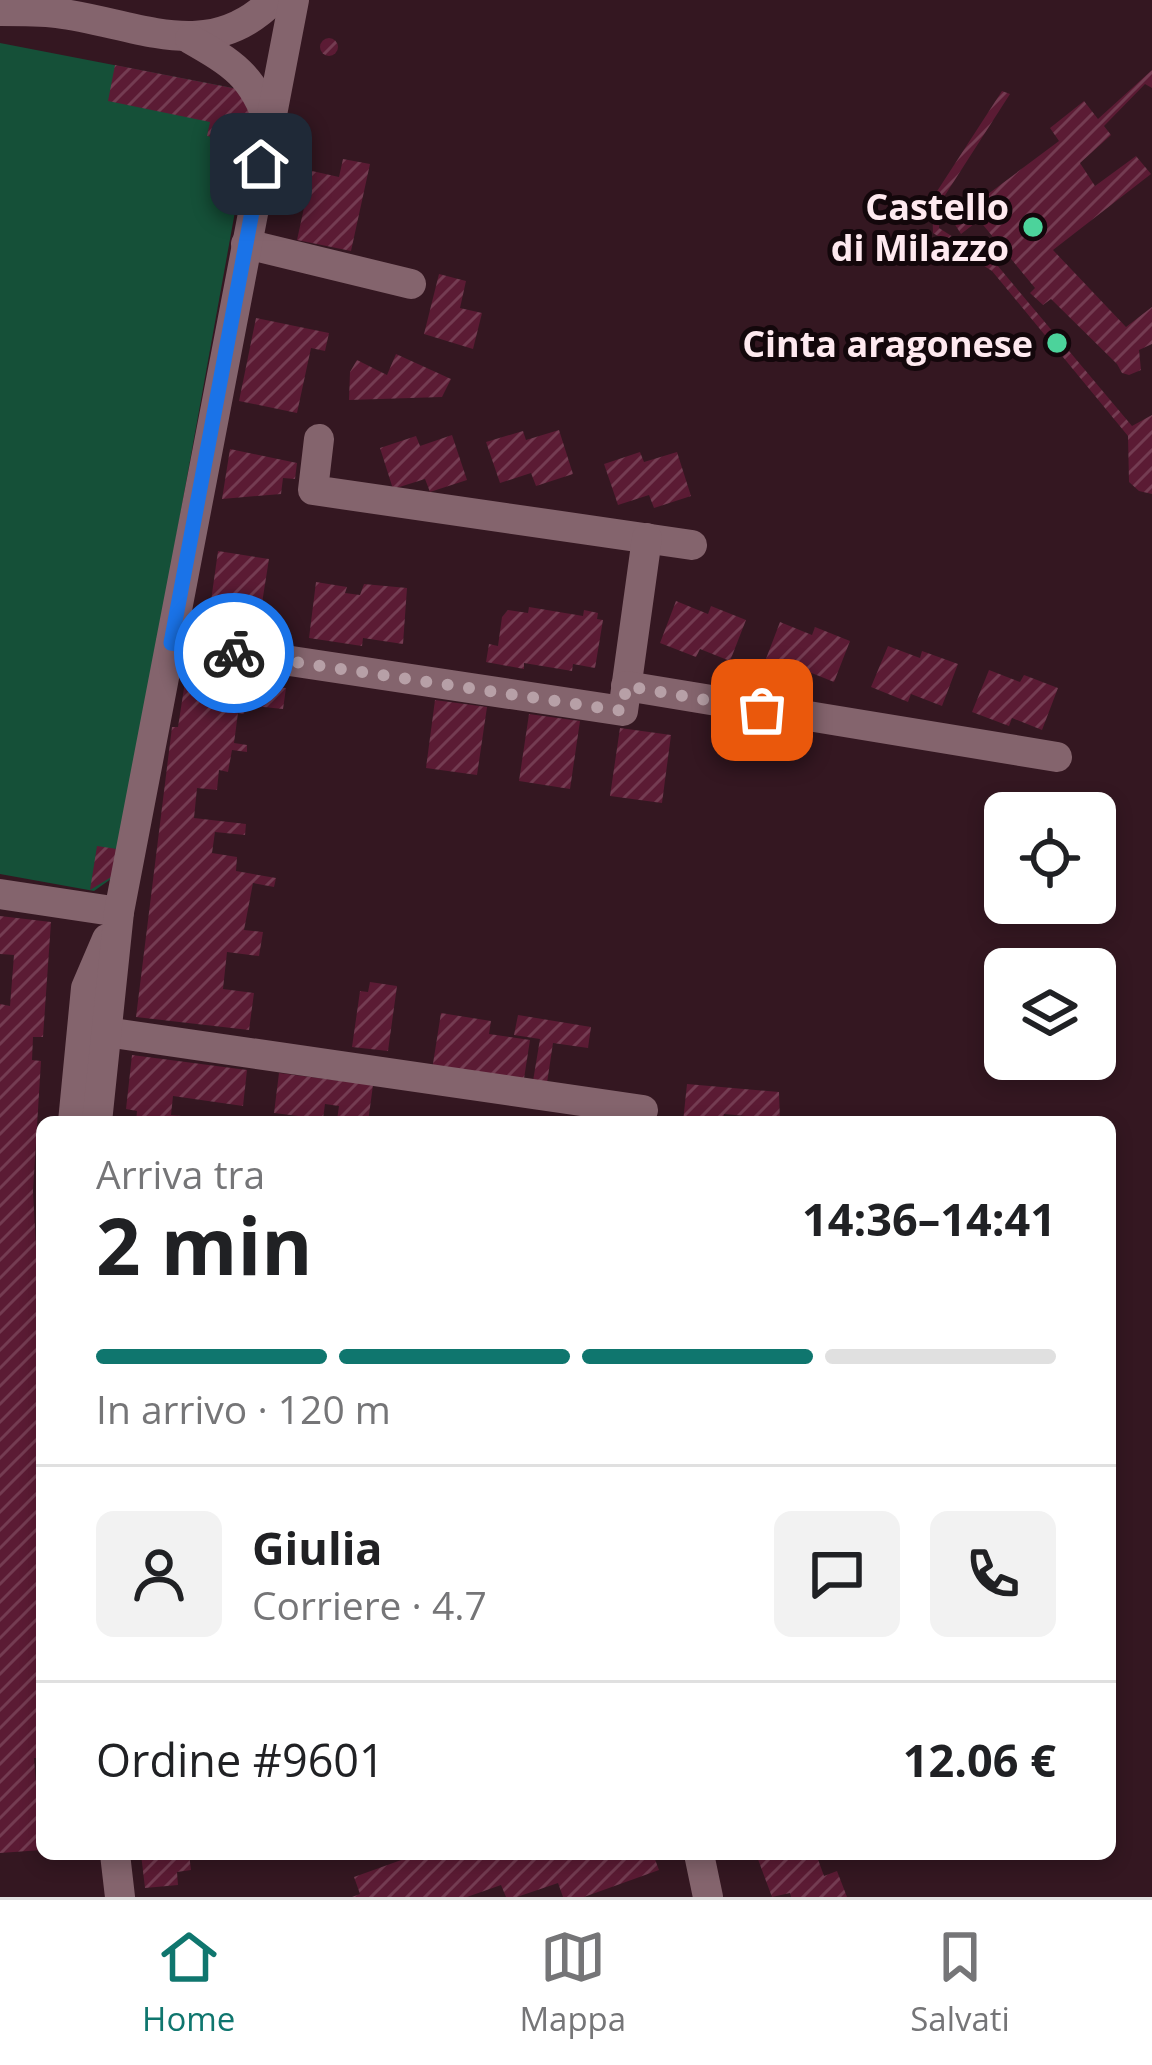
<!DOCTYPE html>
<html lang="it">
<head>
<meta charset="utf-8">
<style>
  :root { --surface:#fff; --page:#f2f2f2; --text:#202124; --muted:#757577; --line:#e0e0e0; --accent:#0f766e }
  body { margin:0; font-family:"Open Sans",sans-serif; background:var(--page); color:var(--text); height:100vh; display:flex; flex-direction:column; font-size:45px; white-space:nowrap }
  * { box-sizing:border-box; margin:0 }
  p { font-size:39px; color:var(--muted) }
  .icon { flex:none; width:66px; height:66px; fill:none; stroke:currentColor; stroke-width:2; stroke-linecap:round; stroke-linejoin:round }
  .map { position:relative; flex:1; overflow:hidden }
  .details { position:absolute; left:36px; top:1116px; width:1080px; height:744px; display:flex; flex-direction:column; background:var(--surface); border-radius:18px; box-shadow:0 6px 18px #0003 }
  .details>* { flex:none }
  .fabs { position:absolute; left:984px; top:792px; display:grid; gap:24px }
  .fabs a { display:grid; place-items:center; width:132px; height:132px; border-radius:18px; background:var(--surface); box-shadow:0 6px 18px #0003; font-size:60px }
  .pin { position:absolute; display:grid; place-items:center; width:102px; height:102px; color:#fff; margin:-51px; border-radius:24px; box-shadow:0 6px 18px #0006 }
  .courier { position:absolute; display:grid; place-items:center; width:120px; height:120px; margin:-60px; border:9px solid #1a73e8; border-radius:50%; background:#fff; color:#222; box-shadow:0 3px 15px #0007 }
  .head em { font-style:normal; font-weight:700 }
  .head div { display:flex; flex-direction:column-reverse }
  .head { display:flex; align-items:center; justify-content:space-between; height:204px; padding:0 60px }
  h1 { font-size:78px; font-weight:700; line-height:90px }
  .bar { display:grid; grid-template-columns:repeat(4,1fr); gap:18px 12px; align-content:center; height:144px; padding:0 60px }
  .bar i { height:15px; border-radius:9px; background:var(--line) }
  .bar .on { background:var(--accent) }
  .bar p { grid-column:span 4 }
  .line { display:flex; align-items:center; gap:30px; padding:0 60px; border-top:3px solid var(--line) }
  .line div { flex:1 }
  .round { display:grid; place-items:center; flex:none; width:126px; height:126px; border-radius:18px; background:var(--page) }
  .dock { display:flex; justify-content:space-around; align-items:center; height:168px; border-top:3px solid var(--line); background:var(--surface); font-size:33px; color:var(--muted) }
  .dock a { display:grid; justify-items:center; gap:6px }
  .dock .on { color:var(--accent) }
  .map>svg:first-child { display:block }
  .green { fill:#155038 }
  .building { fill:url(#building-hatch) }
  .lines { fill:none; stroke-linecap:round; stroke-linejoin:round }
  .minor { stroke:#84646d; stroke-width:30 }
  .done { stroke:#b7a0a7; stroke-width:12; stroke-dasharray:0 21.6 }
  .route { stroke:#1a73e8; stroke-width:15 }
  .poi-dot { fill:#4cd39b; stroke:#13070b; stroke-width:4.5 }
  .labels { text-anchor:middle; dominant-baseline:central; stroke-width:10; stroke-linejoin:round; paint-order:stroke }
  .poi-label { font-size:36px; font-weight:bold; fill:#fee9ef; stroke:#13070b; text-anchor:end }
</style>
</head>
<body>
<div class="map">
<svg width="1152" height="1897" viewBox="0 0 1152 1897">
  <defs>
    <pattern id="building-hatch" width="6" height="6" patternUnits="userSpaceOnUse" patternTransform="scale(3)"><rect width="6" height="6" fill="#5b1b34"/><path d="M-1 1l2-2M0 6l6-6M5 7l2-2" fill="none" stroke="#743c52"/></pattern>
  </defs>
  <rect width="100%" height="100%" fill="#341721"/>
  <path class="green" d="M0 43 243 90 253 112 115 876 94 891 0 874Z"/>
  <g class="building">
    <circle cx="329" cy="47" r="9"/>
    <path d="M115 65 243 90 253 112 247 144 207 136 210 122 108 101Z"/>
    <path d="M1152 70V88L1145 84 1104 126 1111 135 1080 163 1095 186 1136 156 1151 174 1053 250 1126 327 1152 307V344L1139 350 1141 370 1129 375 1122 373 1117 364 1051 299 1043 305 1030 293 1035 288 979 220 961 234 947 212 968 194 976 203 1059 141 1050 128 1084 101 1098 119Z"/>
    <path d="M1002 91 1010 94 940 203 939 228 997 265 1132 426 1152 415V494L1139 491 1129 482 1128 436 992 271 933 233 932 199Z"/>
    <path d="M343 159 370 164 351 251 297 240 312 171 339 177Z"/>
    <path d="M439 274 466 281 460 308 482 313 473 349 424 334Z"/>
    <path d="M256 318 329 333 325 351 311 348 297 413 239 401Z"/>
    <path d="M396 354 451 379 442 397 349 400 350 372 357 360 387 375Z"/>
    <path d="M559 430 573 474 536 486 531 473 500 483 486 442 523 431 526 440Z"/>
    <path d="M452 435 467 480 430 492 425 479 393 489 380 448 416 436 420 446Z"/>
    <path d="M230 449 297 463 295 479 283 478 281 494 222 499Z"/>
    <path d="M640 452 644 462 677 452 691 496 654 508 649 495 618 505 604 464Z"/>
    <path d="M218 551 269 559 259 622 209 615Z"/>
    <path d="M316 582 347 587 345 593 360 595 364 584 407 588 403 644 363 638 362 646 309 638Z"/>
    <path d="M676 601 708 614 711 606 746 620 730 661 700 649 696 657 660 643Z"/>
    <path d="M529 607 583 616 584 610 598 613 597 619 603 620 595 668 573 664 572 671 524 663V669L486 662 489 644 498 646 502 617 508 610 528 613Z"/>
    <path d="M780 622 812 635 815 627 850 641 834 682 804 670 801 678 764 664Z"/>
    <path d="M888 646 920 658 922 651 958 664 942 706 911 694 908 702 871 687Z"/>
    <path d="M188 662 255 672 252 692 271 695 273 687 286 688 283 709 245 705 244 714 238 713 234 743 247 745V752L232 750 228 772 219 770 217 790 197 788 194 818 246 824 245 835 215 832 212 853 237 857 236 871 276 878 274 887 253 883 244 930 263 932 259 956 227 952 223 989 254 993 249 1030 136 1017 172 727H178Z"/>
    <path d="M989 670 1020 682 1024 675 1058 688 1042 730 1012 718 1009 726 972 712Z"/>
    <path d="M435 700 487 707 477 775 426 768Z"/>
    <path d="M529 714 580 721 570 789 519 781Z"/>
    <path d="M620 728 671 735 662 803 610 796Z"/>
    <path d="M97 846 117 849 113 876 90 890Z"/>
    <path d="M0 916 51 922 43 1037H33L32 1060 41 1061 33 1191 42 1360V1758H34L38 1808 42 1807V1850L0 1853V1004L10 1006 14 955 0 954Z"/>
    <path d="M370 982 397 986 388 1051 352 1047 360 991 368 992Z"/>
    <path d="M441 1013 491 1021 489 1034 530 1040 523 1085 432 1070Z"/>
    <path d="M518 1015 591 1027 588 1048 553 1043 547 1083 533 1081 540 1039 514 1035Z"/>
    <path d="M132 1055 247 1070 243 1106 173 1096 171 1115 191 1117 190 1122H136L137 1111 126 1109Z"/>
    <path d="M279 1073 373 1085 368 1122 337 1120 339 1106 325 1104 323 1119 274 1113Z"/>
    <path d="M687 1084 779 1092 780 1122H757V1117L724 1114 723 1122H683Z"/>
    <path d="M141 1854H189L191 1870 177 1872 178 1885 145 1888Z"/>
    <path d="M418 1854H653L659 1870 584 1897H563L558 1883 517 1897H506L501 1885 467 1897H352L360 1894 354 1877Z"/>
    <path d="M756 1854H816L824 1876 837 1871 847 1897H791L790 1893 772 1897Z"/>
  </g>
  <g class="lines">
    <g class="minor">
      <path d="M0 11C19 11 39 11 57 13 136 23 208 66 273 0"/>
      <path d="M190 39C232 63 254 76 269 124"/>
      <path d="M246 244 411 284"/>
      <path d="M319 439 313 490 692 545"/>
      <path d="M171 643 623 711 647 538"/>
      <path d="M626 686 1057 757"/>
      <path d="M0 894 119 912"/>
      <path d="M106 1032 643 1110"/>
      <path d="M73 1122 86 988 107 939"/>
      <path d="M97 1122 119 912 294 0"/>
      <path d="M115 1854 120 1897"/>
      <path d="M699 1854 708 1897"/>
    </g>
  </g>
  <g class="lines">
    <path class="done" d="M234 653 623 711 626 686 762 710"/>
    <path class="route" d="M234 653 171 643 261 164"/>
  </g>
  <g class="poi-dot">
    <circle cx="1033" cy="227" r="12"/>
    <circle cx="1057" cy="343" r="12"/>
  </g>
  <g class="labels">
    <g class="poi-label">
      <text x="1009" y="206">Castello<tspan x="1009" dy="41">di Milazzo</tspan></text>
      <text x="1033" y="343">Cinta aragonese</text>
    </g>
  </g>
</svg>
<div class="fabs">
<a><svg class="icon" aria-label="locate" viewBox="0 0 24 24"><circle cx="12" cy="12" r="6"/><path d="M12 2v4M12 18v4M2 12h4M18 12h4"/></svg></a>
<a><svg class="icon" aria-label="layers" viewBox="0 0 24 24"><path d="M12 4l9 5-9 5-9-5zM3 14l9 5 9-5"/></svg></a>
</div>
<div class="pin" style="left:762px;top:710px;background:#ea580c"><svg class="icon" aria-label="bag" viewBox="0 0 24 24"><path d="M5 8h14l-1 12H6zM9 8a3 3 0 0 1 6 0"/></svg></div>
<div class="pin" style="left:261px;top:164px;background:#1f2937"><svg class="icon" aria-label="home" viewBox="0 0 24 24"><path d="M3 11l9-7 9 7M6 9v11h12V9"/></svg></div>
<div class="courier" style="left:234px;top:653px"><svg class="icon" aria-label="bike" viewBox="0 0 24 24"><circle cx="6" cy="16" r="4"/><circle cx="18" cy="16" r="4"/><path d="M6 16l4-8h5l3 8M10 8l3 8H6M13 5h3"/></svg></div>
<section class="details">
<div class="head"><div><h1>2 min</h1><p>Arriva tra</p></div><em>14:36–14:41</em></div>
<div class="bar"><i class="on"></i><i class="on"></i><i class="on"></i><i></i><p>In arrivo · 120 m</p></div>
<div class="line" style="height:216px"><a class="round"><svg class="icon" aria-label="person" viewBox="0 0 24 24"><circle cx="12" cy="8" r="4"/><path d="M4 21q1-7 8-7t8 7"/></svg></a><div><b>Giulia</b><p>Corriere · 4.7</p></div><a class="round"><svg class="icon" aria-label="chat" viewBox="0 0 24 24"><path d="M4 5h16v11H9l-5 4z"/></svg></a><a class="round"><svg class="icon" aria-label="phone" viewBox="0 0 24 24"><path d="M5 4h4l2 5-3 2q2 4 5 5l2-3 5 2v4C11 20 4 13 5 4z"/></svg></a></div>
<div class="line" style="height:156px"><div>Ordine #9601</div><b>12.06 €</b></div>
</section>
</div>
<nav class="dock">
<a class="on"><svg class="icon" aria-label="home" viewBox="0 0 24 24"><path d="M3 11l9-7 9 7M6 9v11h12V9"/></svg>Home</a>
<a><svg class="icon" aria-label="map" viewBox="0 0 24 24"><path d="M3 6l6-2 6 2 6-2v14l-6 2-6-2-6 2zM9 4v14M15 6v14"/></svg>Mappa</a>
<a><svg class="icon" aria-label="saved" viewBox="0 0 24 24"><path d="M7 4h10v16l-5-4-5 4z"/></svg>Salvati</a>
</nav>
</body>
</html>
